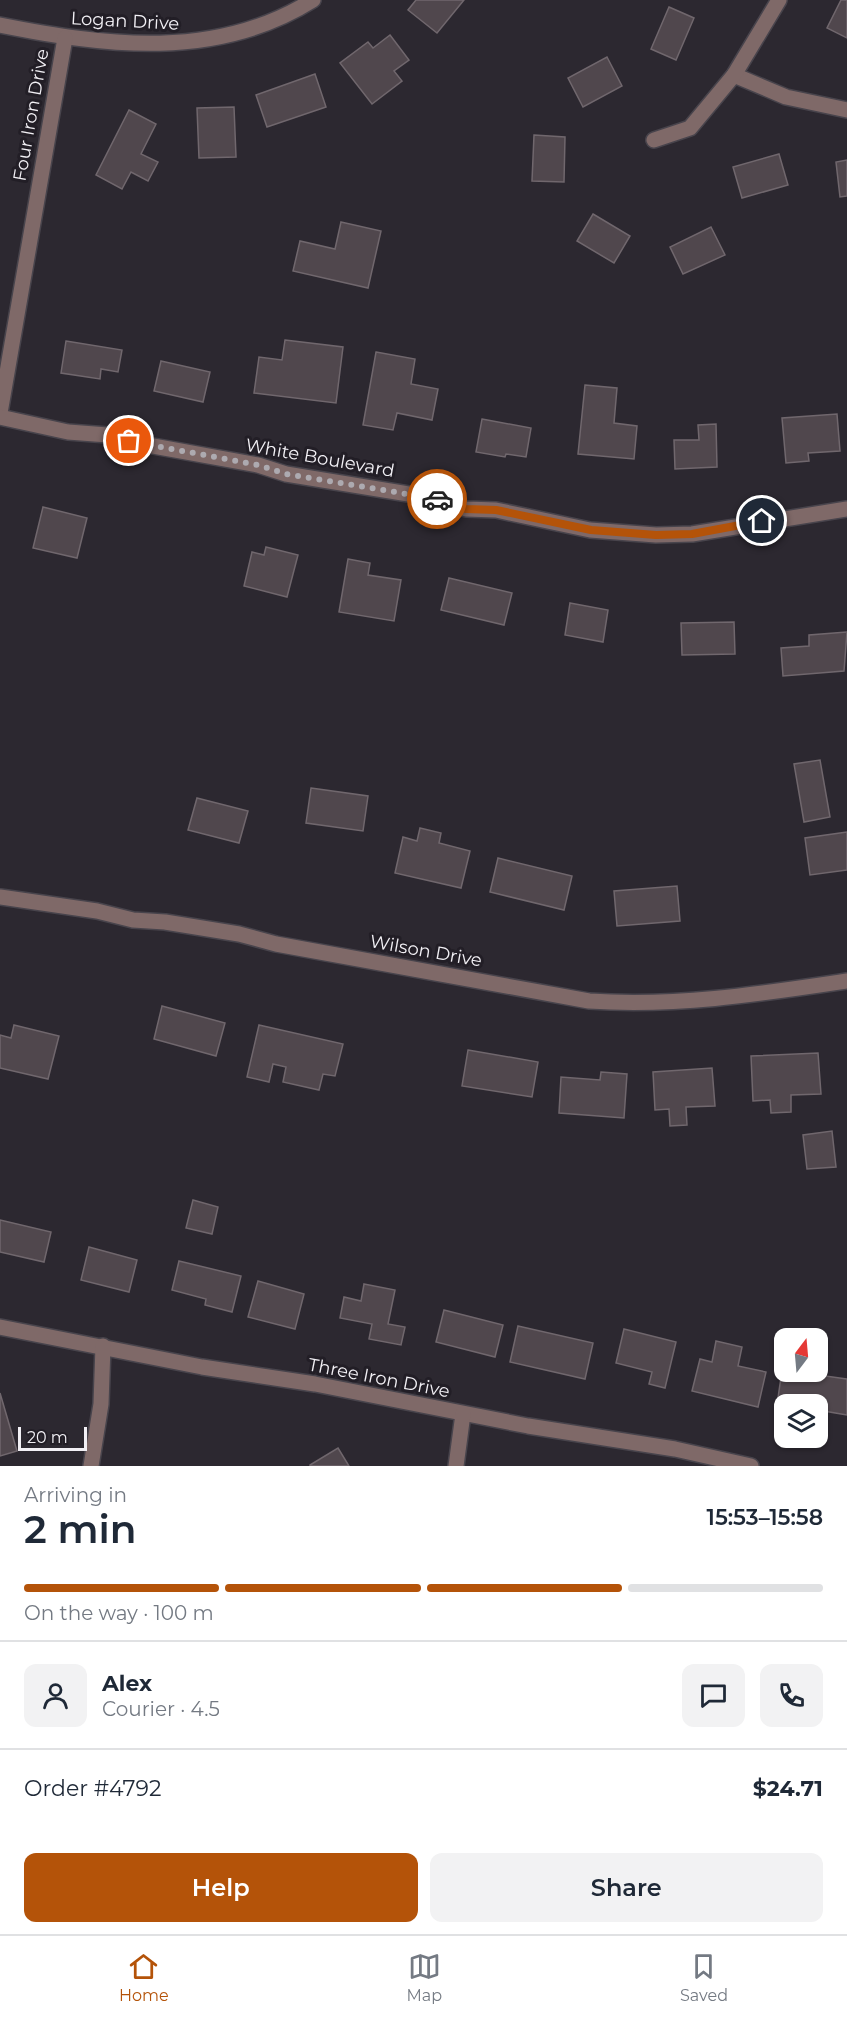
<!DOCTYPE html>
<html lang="en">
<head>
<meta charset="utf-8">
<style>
  :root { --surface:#fff; --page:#f2f2f3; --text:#1f2937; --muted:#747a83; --line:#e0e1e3; --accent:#b45309 }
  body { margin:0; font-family:Montserrat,sans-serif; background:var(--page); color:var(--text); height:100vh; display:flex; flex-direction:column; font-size:22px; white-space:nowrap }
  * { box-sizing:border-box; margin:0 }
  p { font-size:20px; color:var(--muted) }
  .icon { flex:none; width:33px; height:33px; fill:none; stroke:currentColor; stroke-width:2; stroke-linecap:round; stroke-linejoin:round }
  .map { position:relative; height:1466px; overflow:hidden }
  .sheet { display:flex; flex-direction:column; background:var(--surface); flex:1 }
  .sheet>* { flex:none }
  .needle { width:39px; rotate:16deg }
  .controls { position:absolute; left:774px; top:1328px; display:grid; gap:12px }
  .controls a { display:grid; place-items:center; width:54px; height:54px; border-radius:12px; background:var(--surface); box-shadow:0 2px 4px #0004; font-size:30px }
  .scale { position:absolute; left:18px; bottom:15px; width:69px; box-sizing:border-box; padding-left:6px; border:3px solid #f2f0f5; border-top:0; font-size:16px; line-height:21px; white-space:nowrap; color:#f2f0f5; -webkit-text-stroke:4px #221e26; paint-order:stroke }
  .pin { position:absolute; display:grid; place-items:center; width:51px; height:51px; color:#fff; margin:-26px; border:3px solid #fff; border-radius:50%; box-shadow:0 2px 6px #0007 }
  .courier { position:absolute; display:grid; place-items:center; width:60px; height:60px; margin:-30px; border:4px solid #b45309; border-radius:50%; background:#fff; color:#222; box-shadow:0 2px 8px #0007 }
  .overview em { font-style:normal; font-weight:600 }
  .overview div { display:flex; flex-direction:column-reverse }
  .overview { display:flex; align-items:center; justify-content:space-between; height:102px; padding:0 24px }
  h1 { font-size:39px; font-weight:600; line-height:45px }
  .bar { display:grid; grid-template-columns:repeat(4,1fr); gap:9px 6px; align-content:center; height:72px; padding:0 24px }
  .bar i { height:8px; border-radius:4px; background:var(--line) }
  .bar .active { background:var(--accent) }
  .bar p { grid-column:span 4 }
  .line { display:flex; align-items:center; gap:15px; padding:0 24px; border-top:2px solid var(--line) }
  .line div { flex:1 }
  .round { display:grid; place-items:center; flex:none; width:63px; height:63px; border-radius:12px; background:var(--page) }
  .action { display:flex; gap:12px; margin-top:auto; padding:12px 24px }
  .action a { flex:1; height:69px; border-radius:12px; background:var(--accent); color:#fff; font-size:24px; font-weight:600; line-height:69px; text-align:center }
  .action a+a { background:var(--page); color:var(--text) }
  .dock { display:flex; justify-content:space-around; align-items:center; height:84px; border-top:2px solid var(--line); background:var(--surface); font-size:16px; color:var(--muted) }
  .dock a { display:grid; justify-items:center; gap:3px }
  .dock .active { color:var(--accent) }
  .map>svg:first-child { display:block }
  .building { fill:#50474d; stroke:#70676d; stroke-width:1.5 }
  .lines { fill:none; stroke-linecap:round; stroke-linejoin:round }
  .minor-casing { stroke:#48444c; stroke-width:18 }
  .minor { stroke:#7f6968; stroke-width:15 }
  .done { stroke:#adaab0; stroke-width:6; stroke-dasharray:0 10.8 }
  .route { stroke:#b45309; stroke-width:8 }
  .labels { text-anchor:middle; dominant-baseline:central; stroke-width:6; stroke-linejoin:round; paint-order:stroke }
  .street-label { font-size:18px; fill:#f2f0f5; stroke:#221e26 }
</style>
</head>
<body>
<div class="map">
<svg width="847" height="1466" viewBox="0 0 847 1466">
  <rect width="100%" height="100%" fill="#2c2830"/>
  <g class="building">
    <path d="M416 0H464L437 33 408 10Z"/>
    <path d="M841 0H847V38L827 28Z"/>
    <path d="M669 7 694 18 676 60 651 49Z"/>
    <path d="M390 35 409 60 394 71 402 81 372 104 340 63 368 42 373 48Z"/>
    <path d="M607 57 622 86 583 107 568 78Z"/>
    <path d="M315 74 326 107 267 127 256 95Z"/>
    <path d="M234 107 236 157 199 158 197 108Z"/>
    <path d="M129 110 156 124 141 154 158 162 148 181 131 172 122 189 96 175Z"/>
    <path d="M534 135 565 137 564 182 532 181Z"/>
    <path d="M779 154 788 185 742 198 733 167Z"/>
    <path d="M847 160V196L840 197 836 162Z"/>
    <path d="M593 214 630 236 614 263 577 241Z"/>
    <path d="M341 222 381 231 368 288 293 271 300 241 335 249Z"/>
    <path d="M711 227 725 255 683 274 670 247Z"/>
    <path d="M285 340 343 347 336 403 254 393 259 357 282 360Z"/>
    <path d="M66 341 122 350 118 372 101 369 100 379 61 373Z"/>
    <path d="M376 352 415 359 411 384 438 389 432 420 397 413 393 430 363 425Z"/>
    <path d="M161 361 210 372 203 402 154 391Z"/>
    <path d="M585 385 617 388 614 423 637 426 634 459 578 454Z"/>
    <path d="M837 414 840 451 808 453 809 461 786 463 782 418Z"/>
    <path d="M482 419 531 428 526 457 506 454 505 457 476 452Z"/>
    <path d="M716 424 717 467 675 469 674 440H699L698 425Z"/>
    <path d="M43 507 87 518 77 558 33 548Z"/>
    <path d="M266 547 298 555 287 597 244 586 252 552 264 555Z"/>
    <path d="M348 559 370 563 368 575 401 580 394 621 339 612Z"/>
    <path d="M449 578 512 593 504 625 441 610Z"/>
    <path d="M570 603 608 610 603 642 565 635Z"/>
    <path d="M734 622 735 654 682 655 681 623Z"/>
    <path d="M847 632 844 671 783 676 781 648 809 646V635Z"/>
    <path d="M820 760 830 817 804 822 794 764Z"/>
    <path d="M311 788 368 796 363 831 306 823Z"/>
    <path d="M197 798 248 811 239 843 188 830Z"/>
    <path d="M420 828 441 833 439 843 470 851 461 888 395 873 403 837 417 841Z"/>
    <path d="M847 832V870L810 875 805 838Z"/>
    <path d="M498 858 572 876 564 910 490 892Z"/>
    <path d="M677 886 680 921 617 926 614 891Z"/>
    <path d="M162 1006 225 1023 216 1056 154 1039Z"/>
    <path d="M14 1025 59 1036 48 1079 0 1068V1035L11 1038Z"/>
    <path d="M259 1025 343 1044 335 1076 323 1074 319 1090 283 1082 286 1067 273 1064 269 1082 247 1077Z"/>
    <path d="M468 1050 538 1062 532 1097 462 1086Z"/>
    <path d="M818 1053 821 1094 791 1095V1112L771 1113 770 1100 753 1101 751 1056Z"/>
    <path d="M712 1068 715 1106 686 1107 687 1125 670 1126 669 1109 655 1110 653 1072Z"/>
    <path d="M601 1072 627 1074 624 1118 559 1113 561 1077 600 1080Z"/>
    <path d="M832 1131 836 1167 807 1169 803 1135Z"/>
    <path d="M193 1200 218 1207 212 1234 186 1228Z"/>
    <path d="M0 1220 51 1232 44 1262 0 1252Z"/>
    <path d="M89 1247 137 1260 129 1292 81 1280Z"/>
    <path d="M179 1261 241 1276 232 1312 205 1305 206 1299 172 1290Z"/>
    <path d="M258 1281 304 1294 295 1329 248 1317Z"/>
    <path d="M364 1284 395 1290 388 1324 405 1327 401 1345 369 1339 372 1324 340 1318 344 1297 361 1301Z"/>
    <path d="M444 1310 503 1325 495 1357 436 1342Z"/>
    <path d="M518 1326 593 1343 585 1379 510 1362Z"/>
    <path d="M624 1329 676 1342 665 1388 649 1384 652 1372 616 1363Z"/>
    <path d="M716 1341 742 1347 738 1366 766 1372 758 1407 692 1391 700 1359 712 1362Z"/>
    <path d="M782 1370 847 1379V1415L818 1410V1404L777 1405Z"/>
    <path d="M0 1393 17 1451 0 1456Z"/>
    <path d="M338 1448 349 1466H310V1465Z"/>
  </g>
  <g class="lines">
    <defs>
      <g id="minor">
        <path d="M0 25C106 46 216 61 313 0"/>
        <path d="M734 75 786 97 847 110"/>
        <path d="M654 140 690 128 734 75 779 0"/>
        <path d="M0 413 65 38"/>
        <path d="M0 417 68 432 108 435 142 444 258 465 286 474 433 498 466 509 496 510 590 530 656 535 692 534 847 509"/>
        <path d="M0 897 97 911 133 920 165 922 239 934 276 944 589 1001C677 1007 760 994 847 981"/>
        <path d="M0 1327 202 1367 315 1384 528 1426 675 1449 751 1466"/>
        <path d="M91 1466 101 1404 103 1346"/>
        <path d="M456 1466 463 1414"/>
      </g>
    </defs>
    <use href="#minor" class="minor-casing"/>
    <use href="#minor" class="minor"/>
  </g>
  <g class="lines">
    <path class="done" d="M129 441 258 465 286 474 437 499"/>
    <path class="route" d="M437 499 466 509 496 510 591 530 656 535 692 534 762 521"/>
  </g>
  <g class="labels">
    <g class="street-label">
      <text transform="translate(125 21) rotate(3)">Logan Drive</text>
      <text transform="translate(31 115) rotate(-80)">Four Iron Drive</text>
      <text transform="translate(320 458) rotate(10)">White Boulevard</text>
      <text transform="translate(426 951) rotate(10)">Wilson Drive</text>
      <text transform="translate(379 1378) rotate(11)">Three Iron Drive</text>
    </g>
  </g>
</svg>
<div class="controls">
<a><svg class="needle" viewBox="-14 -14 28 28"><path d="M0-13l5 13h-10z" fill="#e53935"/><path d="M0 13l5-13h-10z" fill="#747a83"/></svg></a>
<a><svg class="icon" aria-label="layers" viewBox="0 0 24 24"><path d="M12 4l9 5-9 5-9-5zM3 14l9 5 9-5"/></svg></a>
</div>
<div class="scale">20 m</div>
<div class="pin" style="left:129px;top:441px;background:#ea580c"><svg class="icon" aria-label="bag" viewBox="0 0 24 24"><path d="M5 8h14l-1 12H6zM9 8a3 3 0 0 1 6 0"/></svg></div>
<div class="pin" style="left:762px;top:521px;background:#1f2937"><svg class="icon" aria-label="home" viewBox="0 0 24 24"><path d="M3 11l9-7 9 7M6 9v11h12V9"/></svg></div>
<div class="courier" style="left:437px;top:499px"><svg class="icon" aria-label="car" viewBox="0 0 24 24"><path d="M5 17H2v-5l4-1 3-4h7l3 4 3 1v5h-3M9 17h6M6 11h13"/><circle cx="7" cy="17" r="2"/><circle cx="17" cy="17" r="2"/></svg></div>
</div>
<section class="sheet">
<div class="overview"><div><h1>2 min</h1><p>Arriving in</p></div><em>15:53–15:58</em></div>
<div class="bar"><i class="active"></i><i class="active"></i><i class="active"></i><i></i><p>On the way · 100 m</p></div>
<div class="line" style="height:108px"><a class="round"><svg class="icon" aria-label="person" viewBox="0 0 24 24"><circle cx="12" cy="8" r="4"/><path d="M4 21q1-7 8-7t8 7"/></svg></a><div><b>Alex</b><p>Courier · 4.5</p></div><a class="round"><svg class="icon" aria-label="chat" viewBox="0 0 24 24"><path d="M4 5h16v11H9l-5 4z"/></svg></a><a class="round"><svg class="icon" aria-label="phone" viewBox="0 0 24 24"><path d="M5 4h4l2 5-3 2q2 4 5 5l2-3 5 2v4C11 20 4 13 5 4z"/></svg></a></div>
<div class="line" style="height:78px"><div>Order #4792</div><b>$24.71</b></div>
<div class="action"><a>Help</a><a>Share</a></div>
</section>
<nav class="dock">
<a class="active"><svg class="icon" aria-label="home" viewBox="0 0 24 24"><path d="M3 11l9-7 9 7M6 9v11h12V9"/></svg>Home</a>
<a><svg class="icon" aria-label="map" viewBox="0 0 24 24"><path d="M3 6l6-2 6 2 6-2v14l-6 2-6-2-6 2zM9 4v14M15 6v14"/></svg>Map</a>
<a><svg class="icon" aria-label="saved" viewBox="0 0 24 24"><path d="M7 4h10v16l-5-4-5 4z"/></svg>Saved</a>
</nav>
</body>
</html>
